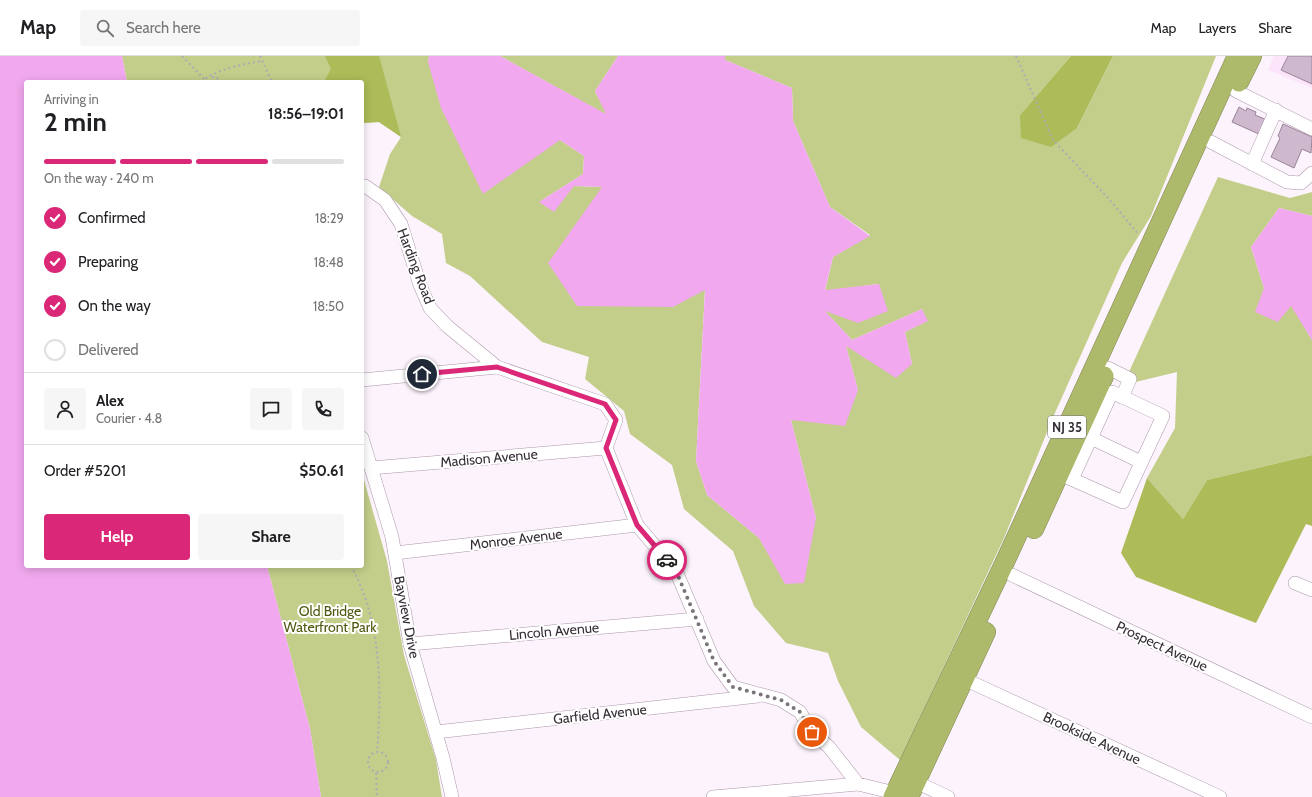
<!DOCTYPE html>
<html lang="en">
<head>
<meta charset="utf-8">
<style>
  :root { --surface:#fff; --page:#f6f6f6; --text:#202124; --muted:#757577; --line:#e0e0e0; --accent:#db2777 }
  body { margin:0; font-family:Cabin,sans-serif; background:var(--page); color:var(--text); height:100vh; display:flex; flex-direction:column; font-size:15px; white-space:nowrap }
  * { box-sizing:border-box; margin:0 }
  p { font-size:13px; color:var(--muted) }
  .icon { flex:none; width:22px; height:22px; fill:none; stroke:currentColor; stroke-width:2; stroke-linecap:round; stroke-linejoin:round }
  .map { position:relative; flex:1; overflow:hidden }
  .sheet { position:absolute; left:24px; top:24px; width:340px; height:488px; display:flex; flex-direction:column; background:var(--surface); border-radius:4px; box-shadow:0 2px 10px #0003 }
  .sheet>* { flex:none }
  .pin { position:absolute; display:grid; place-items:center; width:34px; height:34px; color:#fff; margin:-17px; border:2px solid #fff; border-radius:50%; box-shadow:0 1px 4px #0007 }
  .courier { position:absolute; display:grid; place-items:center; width:40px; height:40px; margin:-20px; border:3px solid #db2777; border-radius:50%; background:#fff; color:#222; box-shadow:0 1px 5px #0007 }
  .headline em { font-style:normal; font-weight:800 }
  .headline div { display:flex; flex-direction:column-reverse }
  .headline { display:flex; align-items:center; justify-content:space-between; height:68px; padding:0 20px }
  h1 { font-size:26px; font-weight:800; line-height:30px }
  .bar { display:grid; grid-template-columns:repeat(4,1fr); gap:6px 4px; align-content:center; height:48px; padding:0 20px }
  .bar i { height:5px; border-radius:3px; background:var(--line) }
  .bar .active { background:var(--accent) }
  .bar p { grid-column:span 4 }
  .line { display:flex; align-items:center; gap:10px; padding:0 20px; border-top:1px solid var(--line) }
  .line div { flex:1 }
  .round { display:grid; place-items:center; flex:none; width:42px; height:42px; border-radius:4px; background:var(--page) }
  ol { padding:0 20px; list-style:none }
  li { display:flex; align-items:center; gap:12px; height:44px }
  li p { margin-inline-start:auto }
  li .icon { padding:4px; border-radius:50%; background:var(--accent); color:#fff; stroke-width:4 }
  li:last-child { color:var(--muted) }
  li i { width:22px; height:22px; border:2px solid var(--line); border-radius:50% }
  .button { display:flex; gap:8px; margin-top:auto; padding:8px 20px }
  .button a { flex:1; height:46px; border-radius:4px; background:var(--accent); color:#fff; font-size:16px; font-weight:800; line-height:46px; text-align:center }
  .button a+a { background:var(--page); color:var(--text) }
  header { display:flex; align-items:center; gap:24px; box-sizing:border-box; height:56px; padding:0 20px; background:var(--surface); border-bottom:1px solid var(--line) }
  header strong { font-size:19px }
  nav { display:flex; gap:22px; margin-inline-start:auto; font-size:14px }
  .search { width:280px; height:36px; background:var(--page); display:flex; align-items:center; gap:10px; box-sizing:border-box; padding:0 14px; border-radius:4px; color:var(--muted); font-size:15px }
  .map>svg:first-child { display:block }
  .built { fill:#fce5fb }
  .green { fill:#c2ce89 }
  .forest { fill:#adbb58 }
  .water { fill:#f1a8ee }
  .building { fill:#ceb8cd; stroke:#998498 }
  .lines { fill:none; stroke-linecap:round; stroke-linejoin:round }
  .minor-casing { stroke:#ac97aa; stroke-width:14 }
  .highway-casing { stroke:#848959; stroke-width:20 }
  .path { stroke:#b2a9b2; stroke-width:2; stroke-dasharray:2 3; stroke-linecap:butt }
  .minor { stroke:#fff; stroke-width:13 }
  .highway { stroke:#adb96b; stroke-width:19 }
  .done { stroke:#7c747c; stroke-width:4; stroke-dasharray:0 7.2 }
  .route { stroke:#db2777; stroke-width:5 }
  .labels { text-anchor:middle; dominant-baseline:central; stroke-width:4; stroke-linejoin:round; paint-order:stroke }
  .shield { fill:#fff; stroke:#736d73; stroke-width:1 }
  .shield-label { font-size:13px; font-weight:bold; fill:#372f37 }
  .street-label { font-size:14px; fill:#372f37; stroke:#fff }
  .park-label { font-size:14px; fill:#50580f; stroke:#fff }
</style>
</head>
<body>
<header>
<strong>Map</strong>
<div class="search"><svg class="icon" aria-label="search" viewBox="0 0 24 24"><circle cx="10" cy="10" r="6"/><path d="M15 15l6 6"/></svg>Search here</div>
<nav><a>Map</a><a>Layers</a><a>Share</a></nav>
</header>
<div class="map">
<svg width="1312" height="741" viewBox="0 0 1312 741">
  <rect width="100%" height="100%" fill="#fcf3fc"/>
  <path class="built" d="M1274 0H1312V32L1268 14Z"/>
  <g class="green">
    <path d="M122 0H429L428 6 560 84 584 100 583 118 539 146 574 130 602 131 705 233 696 405 707 439 759 482 786 528 816 462 791 364 858 334 846 290 912 308 905 276 927 265 922 253 852 284 824 254 879 228 825 235 833 201 870 179 830 151 793 65 792 32 725 4V0H1071L1020 59 1077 72 1113 0H1216L1151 160 1122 207 1054 359 1004 482 900 704 861 671 838 625 828 597 786 587 754 550 733 495 684 453 672 409 630 378 624 355 585 323 589 301 542 286 470 220 446 207 442 178 412 160 379 131 390 98 401 81 379 66 362 67V26H127Z"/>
    <path d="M500 0H618L595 35 607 59Z"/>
    <path d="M1218 121 1290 142 1312 136V160L1279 152 1251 191 1264 232 1291 249 1312 284V399L1207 424 1183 463 1147 422 1175 372 1177 316 1123 329Z"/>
    <path d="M362 417 387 505 404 599 436 704 442 741H321L310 673 267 510H362Z"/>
  </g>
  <g class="forest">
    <path d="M325 0H379L401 81 379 66 362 67V26H324L331 13Z"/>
    <path d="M1071 0H1113L1077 72 1051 91 1021 82 1020 59Z"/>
    <path d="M1312 399V470L1306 468 1256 567 1136 521 1121 497 1147 422 1183 463 1207 424Z"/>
  </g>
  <g class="water">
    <path d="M0 0H122L127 26H26V510H267L310 673 321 741H0Z"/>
    <path d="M429 0H500L606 58 595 35 618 0H725V4L792 32 793 65 830 151 870 180 833 201 825 234 879 228 888 255 858 267 825 255 852 284 922 253 928 265 905 276 912 308 896 322 846 290 858 334 845 370 791 364 816 462 804 527 785 528 759 482 707 439 696 405 705 234 673 251 577 250 548 207 602 131 574 130 554 156 539 146 583 118 584 100 560 84 483 138 441 52 428 6Z"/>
    <path d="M1279 152 1312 160V284L1291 250 1278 266 1255 256 1264 232 1251 191Z"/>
  </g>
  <g class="building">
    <path d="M1288 0H1312V28L1281 14Z"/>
    <path d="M1239 51 1246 55 1247 52 1256 56 1255 59 1267 64 1261 79 1232 66Z"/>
    <path d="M1283 68 1312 81 1311 97 1302 93 1294 112 1271 101 1280 82 1278 80Z"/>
  </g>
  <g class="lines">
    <defs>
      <g id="minor">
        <path d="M1236 35 1312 73"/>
        <path d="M1211 86 1287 126 1301 127 1312 117"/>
        <path d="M1252 108 1276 54"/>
        <path d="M362 130H365L385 144 401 168 420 229 430 252 447 270 497 311 605 348 616 364 606 392 637 469 676 515 714 605 733 631 781 644 800 656 812 676 829 691 858 728 895 737"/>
        <path d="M1108 312 1130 323 1122 341"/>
        <path d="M362 324 497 311"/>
        <path d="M362 382 392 481 410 588 443 702 452 741"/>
        <path d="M371 412 606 392"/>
        <path d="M1060 418 1123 446 1163 360 1112 336 1091 382 1141 406"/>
        <path d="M1072 423 1091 382 1084 379"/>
        <path d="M395 497 637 469"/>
        <path d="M1012 519 1312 661"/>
        <path d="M1295 527 1312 534"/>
        <path d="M410 588 697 563"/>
        <path d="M964 623 1220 741"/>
        <path d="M436 676 758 640"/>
        <path d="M916 726 948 741"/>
        <path d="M713 741 858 728"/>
      </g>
      <g id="highway">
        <path d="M1239 26 1252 0"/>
        <path d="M1034 473 1104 320"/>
        <path d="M893 741 1003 510 1237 0"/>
        <path d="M909 741 986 576"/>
      </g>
    </defs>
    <use href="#minor" class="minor-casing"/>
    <use href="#highway" class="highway-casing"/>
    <g class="path">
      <path d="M182 0 204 23"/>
      <path d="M260 0 272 26"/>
      <path d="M1016 0 1053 84 1110 144 1139 179"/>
      <path d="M212 21H216L222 26"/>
      <path d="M202 26C212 14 248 7 263 5"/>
      <path d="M351 510C382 565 382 635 377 696"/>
      <circle cx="378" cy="706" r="10"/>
      <path d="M376 717 377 741"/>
    </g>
    <use href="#minor" class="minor"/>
    <use href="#highway" class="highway"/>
  </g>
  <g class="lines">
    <path class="done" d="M667 504 676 515 714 605 733 631 781 644 800 656 812 676"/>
    <path class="route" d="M422 318 497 311 605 348 616 364 606 392 637 469 667 504"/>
  </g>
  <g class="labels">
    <rect class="shield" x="1048" y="360" width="38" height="22" rx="3"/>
    <g class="shield-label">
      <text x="1067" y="371">NJ 35</text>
    </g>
    <g class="street-label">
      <text transform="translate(416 210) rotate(69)">Harding Road</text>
      <text transform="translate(489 402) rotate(-5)">Madison Avenue</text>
      <text transform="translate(516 483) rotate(-7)">Monroe Avenue</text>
      <text transform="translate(407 561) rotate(79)">Bayview Drive</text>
      <text transform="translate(554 575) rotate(-5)">Lincoln Avenue</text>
      <text transform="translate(1162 590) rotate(25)">Prospect Avenue</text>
      <text transform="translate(600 658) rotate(-6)">Garfield Avenue</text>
      <text transform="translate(1092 682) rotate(25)">Brookside Avenue</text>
    </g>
    <g class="park-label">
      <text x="330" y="555">Old Bridge<tspan x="330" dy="16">Waterfront Park</tspan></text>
    </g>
  </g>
</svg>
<div class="pin" style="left:812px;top:676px;background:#ea580c"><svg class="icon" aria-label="bag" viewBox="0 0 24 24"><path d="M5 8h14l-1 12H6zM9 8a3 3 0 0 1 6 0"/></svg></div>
<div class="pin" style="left:422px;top:318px;background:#1f2937"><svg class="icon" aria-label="home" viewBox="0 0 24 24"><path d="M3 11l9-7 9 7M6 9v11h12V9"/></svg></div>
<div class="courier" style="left:667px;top:504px"><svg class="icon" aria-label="car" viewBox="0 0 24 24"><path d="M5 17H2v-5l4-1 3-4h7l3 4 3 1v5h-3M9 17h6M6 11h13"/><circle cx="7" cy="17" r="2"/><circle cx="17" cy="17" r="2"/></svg></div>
<section class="sheet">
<div class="headline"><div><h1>2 min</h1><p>Arriving in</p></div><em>18:56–19:01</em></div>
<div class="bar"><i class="active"></i><i class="active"></i><i class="active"></i><i></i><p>On the way · 240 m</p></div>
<ol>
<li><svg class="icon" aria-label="check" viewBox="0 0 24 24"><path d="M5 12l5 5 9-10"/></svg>Confirmed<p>18:29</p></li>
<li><svg class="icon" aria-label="check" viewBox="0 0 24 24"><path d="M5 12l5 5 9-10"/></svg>Preparing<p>18:48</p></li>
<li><svg class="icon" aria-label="check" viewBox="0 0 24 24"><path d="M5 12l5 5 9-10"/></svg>On the way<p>18:50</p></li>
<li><i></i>Delivered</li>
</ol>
<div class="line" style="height:72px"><a class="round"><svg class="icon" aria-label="person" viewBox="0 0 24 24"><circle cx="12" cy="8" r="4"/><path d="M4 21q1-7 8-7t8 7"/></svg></a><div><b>Alex</b><p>Courier · 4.8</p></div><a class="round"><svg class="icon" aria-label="chat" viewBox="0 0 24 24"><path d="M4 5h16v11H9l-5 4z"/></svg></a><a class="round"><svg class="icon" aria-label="phone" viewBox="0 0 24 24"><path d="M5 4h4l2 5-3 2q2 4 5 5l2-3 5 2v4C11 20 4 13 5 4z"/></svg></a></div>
<div class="line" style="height:52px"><div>Order #5201</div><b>$50.61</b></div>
<div class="button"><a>Help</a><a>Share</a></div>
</section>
</div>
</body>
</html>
